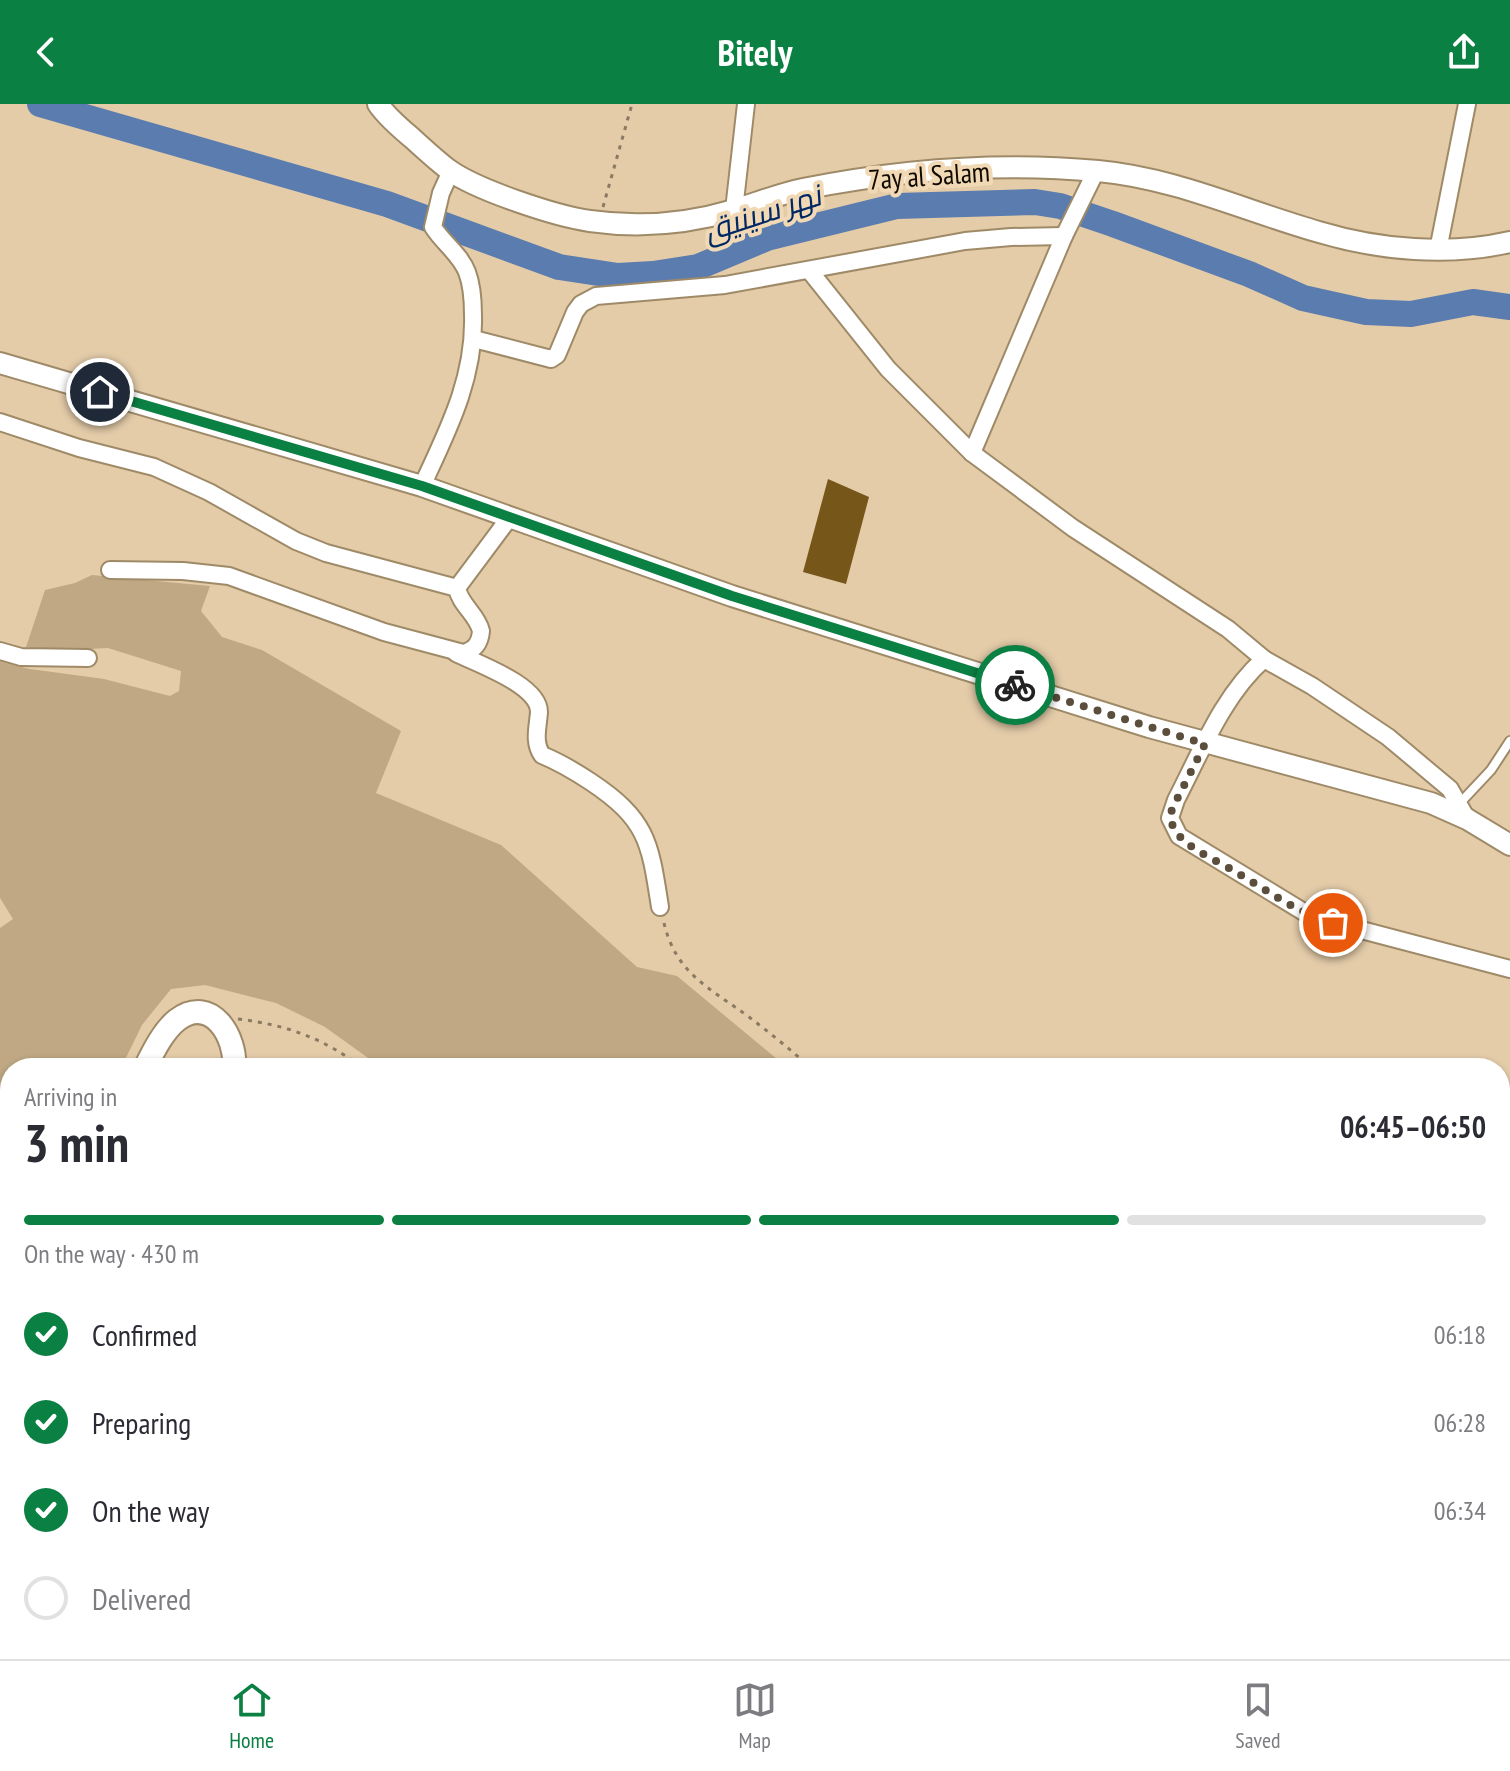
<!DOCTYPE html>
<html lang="en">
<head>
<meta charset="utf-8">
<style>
  :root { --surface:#fff; --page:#f7f7f7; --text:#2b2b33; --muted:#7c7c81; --line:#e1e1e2; --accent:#0b8043 }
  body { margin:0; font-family:"PT Sans Narrow",Cairo,sans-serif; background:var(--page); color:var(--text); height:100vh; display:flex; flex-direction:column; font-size:30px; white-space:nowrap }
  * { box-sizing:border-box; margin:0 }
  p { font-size:26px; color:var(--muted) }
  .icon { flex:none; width:44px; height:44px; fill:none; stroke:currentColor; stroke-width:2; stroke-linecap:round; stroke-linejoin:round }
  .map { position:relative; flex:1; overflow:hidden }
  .panel { position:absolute; left:0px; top:954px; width:1510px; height:602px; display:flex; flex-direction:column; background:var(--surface); border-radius:32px 32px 0 0; box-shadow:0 2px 6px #0004 }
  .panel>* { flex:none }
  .pin { position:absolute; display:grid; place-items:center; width:68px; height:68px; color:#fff; margin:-34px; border:4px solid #fff; border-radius:50%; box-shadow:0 2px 8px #0007 }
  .courier { position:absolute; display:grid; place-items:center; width:80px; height:80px; margin:-40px; border:6px solid #0b8043; border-radius:50%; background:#fff; color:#222; box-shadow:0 2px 10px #0007 }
  .headline em { font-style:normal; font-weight:700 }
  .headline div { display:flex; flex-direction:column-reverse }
  .headline { display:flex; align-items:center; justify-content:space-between; height:136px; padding:0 24px }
  h1 { font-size:52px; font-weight:700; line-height:60px }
  .bar { display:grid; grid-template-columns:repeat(4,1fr); gap:12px 8px; align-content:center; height:96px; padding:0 24px }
  .bar i { height:10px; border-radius:6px; background:var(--line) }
  .bar .on { background:var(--accent) }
  .bar p { grid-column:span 4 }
  ol { padding:0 24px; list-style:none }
  li { display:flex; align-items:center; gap:24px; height:88px }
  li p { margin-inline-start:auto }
  li .icon { padding:8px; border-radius:50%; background:var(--accent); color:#fff; stroke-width:4 }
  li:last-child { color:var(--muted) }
  li i { width:44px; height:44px; border:4px solid var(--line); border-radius:50% }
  header { display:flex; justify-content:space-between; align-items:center; height:104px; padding:0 24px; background:var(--accent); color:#fff; font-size:36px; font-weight:700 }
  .tabs { display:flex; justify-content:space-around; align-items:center; height:112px; border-top:2px solid var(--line); background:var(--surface); font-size:22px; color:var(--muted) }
  .tabs a { display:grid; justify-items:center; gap:4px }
  .tabs .on { color:var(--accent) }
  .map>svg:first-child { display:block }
  .green { fill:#bfa883 }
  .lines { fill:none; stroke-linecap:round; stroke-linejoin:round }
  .river { stroke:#5b7cae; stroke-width:26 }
  .building { fill:#77561a }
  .service-casing { stroke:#9f8a68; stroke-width:12 }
  .minor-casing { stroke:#9f8a68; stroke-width:20 }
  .tertiary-casing { stroke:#9f8a68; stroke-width:24 }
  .secondary-casing { stroke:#9f8a68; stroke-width:26 }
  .path { stroke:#8b7a62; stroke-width:3; stroke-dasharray:4 6; stroke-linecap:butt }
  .service { stroke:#fff; stroke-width:8 }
  .minor { stroke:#fff; stroke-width:16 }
  .tertiary { stroke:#fff; stroke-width:20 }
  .secondary { stroke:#fff; stroke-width:22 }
  .done { stroke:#5b4e3c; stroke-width:8; stroke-dasharray:0 14.4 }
  .route { stroke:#0b8043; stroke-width:10 }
  .labels { text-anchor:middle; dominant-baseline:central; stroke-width:8; stroke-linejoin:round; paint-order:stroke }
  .street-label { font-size:28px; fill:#110a01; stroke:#f1d9b5 }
  .water-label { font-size:30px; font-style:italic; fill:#002764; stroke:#f1d9b5 }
</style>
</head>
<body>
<header><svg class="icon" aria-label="back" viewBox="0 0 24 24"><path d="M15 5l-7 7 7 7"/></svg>Bitely<svg class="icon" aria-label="share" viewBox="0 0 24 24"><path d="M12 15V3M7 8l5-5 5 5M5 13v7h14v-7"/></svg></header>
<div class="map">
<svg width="1510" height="1555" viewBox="0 0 1510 1555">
  <rect width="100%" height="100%" fill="#e4cca9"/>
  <g class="green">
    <path d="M92 471 210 482 201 507 222 533 262 546 401 627 376 689 501 741 637 863 677 872 783 960 781 964H382L325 923 276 899 205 881 171 885 142 921 121 964H10V1029L0 1026V824L13 815 0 794V558L30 565 104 575 170 592 179 587 181 567 108 544 51 547 26 543 45 486 75 479Z"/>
    <path d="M10 1073V1193L3 1206 0 1199V1111Z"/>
  </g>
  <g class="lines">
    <path class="river" d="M40 0 387 100 559 163 618 172 653 170 698 163 767 134 897 102 1035 98 1060 102 1113 120 1249 170 1303 194 1366 208 1411 210 1473 198 1510 203"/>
  </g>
  <path class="building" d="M828 375 869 393 846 480 803 468Z"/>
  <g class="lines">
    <defs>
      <g id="service">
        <path d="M1460 699 1491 666 1510 637"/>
        <path d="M592 1546 594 1555"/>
      </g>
      <g id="minor">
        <path d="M734 106 746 0"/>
        <path d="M1438 146 1467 0"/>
        <path d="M809 166 888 265 972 349 1073 424 1228 525 1264 555 1312 582 1388 633 1450 685 1467 715"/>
        <path d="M474 235 551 255 557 251 575 208 581 200 596 192 725 181 965 137 1011 133 1064 132"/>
        <path d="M0 318 79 344 154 363 209 388 296 437 326 449 457 484"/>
        <path d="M972 349 1064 132 1096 67"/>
        <path d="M422 382C448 326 475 274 473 211 473 196 472 181 467 168 460 150 443 139 433 123L441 89 451 67"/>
        <path d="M110 466 183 467 229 472 384 528 463 549C475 546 480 539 481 527 477 510 460 501 457 484L510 413"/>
        <path d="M0 547 21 553 88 554"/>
        <path d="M456 549C478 560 539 581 539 608 538 623 533 638 542 651 559 658 576 668 591 678 648 716 650 739 660 803"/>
        <path d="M1264 555C1223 591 1201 648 1176 696L1170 714 1179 732 1312 813 1510 865"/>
        <path d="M0 1476 10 1488"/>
        <path d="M20 1555 23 1546"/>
        <path d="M71 1555 76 1546"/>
      </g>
      <g id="tertiary">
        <path d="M378 0C387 13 400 24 412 34 424 45 436 56 449 66 477 86 555 112 590 117 639 124 687 120 734 106 757 99 779 90 803 85 898 66 1001 58 1098 67 1175 74 1245 107 1319 128 1379 146 1449 152 1510 138"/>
        <path d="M0 259 422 382 732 492 1149 623 1431 699 1467 715 1510 741"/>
      </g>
      <g id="secondary">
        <path d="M145 964C153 948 163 927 177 916 211 890 237 933 234 964"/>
        <path d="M0 1252 10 1233"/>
        <path d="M562 1546 580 1555"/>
      </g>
    </defs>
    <use href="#service" class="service-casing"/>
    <use href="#minor" class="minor-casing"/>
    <use href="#tertiary" class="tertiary-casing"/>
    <use href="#secondary" class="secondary-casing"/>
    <g class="path">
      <path d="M603 103 632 0"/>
      <path d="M664 819C676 870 710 884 749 913 770 929 791 946 811 964"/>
      <path d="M238 915C287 921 323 934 363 964"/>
      <path d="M1500 1485 1510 1491"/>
      <path d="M1500 1528 1510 1523"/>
      <path d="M624 1546V1555"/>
      <path d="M1323 1546 1387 1555"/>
    </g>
    <use href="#service" class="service"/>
    <use href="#minor" class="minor"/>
    <use href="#tertiary" class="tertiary"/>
    <use href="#secondary" class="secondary"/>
  </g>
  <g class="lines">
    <path class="done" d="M1015 581 1205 640 1172 705C1170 714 1171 721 1177 729 1190 746 1216 756 1234 767 1267 786 1297 809 1333 819"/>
    <path class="route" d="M100 288 422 382 732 492 1015 581"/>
  </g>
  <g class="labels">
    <g class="street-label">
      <text transform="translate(929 71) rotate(-4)">7ay al Salam</text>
    </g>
    <g class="water-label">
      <text transform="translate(762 108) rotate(-18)">نهر سينيق</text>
    </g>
  </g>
</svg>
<div class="pin" style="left:1333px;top:819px;background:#ea580c"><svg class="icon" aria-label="bag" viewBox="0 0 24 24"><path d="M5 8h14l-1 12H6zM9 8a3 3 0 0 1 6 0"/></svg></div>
<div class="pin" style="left:100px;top:288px;background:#1f2937"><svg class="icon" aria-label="home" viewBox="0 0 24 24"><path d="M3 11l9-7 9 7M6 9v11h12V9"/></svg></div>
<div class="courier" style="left:1015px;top:581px"><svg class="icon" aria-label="bike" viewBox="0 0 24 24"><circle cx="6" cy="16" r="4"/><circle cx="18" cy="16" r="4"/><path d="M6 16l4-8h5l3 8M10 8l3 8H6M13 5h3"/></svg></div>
<section class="panel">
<div class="headline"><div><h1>3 min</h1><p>Arriving in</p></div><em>06:45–06:50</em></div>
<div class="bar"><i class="on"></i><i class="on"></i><i class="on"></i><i></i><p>On the way · 430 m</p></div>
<ol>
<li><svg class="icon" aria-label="check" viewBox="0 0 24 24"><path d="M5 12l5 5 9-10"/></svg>Confirmed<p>06:18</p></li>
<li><svg class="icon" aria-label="check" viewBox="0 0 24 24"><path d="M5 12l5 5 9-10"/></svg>Preparing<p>06:28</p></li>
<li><svg class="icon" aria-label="check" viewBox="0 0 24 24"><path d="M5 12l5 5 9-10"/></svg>On the way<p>06:34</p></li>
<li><i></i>Delivered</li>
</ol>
</section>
</div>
<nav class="tabs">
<a class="on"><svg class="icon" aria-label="home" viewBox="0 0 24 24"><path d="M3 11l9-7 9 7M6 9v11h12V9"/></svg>Home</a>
<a><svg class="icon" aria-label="map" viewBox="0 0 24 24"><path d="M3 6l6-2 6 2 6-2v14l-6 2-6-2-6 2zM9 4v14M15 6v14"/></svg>Map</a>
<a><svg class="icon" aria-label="saved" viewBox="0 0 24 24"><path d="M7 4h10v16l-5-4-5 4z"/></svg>Saved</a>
</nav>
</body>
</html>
